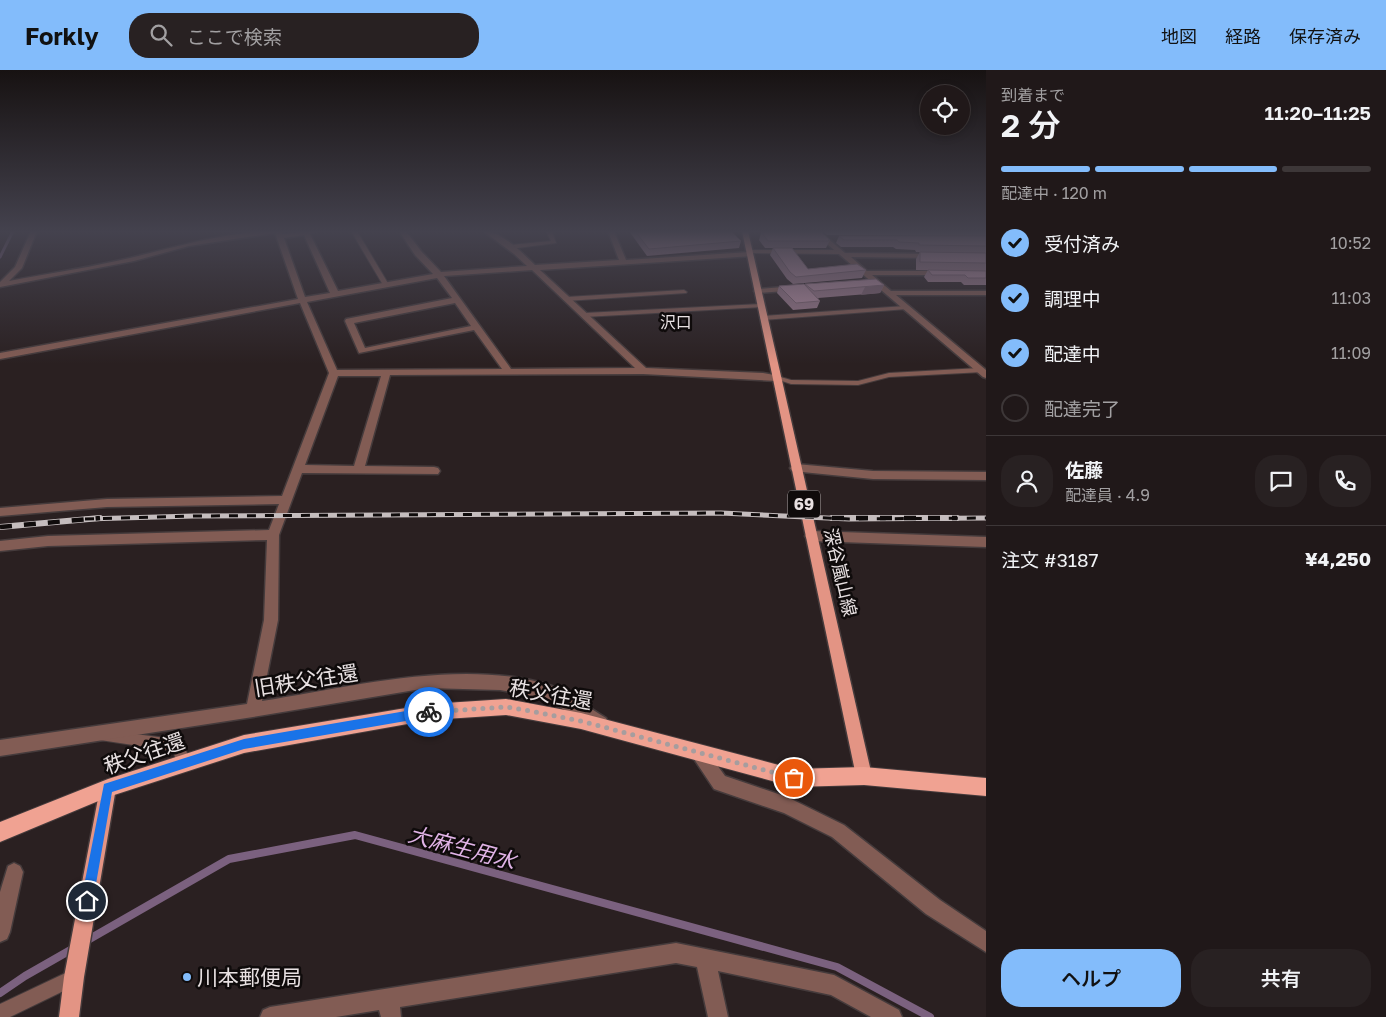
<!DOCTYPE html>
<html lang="ja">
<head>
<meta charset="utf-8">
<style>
  :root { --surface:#201819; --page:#282122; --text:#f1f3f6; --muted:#a2a0a2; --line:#3d3738; --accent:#83bcfb }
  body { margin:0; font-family:"Golos Text","Noto Sans JP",sans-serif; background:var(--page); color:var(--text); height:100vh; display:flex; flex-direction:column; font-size:19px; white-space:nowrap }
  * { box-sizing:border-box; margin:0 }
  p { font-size:16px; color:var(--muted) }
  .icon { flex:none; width:28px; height:28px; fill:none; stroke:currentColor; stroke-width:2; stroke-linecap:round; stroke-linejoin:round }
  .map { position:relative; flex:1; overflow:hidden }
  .sheet { display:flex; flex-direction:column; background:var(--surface); width:400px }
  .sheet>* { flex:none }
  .fabs { position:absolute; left:920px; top:15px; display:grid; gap:10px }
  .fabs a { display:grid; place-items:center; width:50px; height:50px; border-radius:50%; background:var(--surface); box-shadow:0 2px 8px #0003,0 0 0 1px var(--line); font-size:25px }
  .pin { position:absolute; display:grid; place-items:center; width:42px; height:42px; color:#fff; margin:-21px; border:2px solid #fff; border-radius:50%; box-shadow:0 1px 5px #0007 }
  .courier { position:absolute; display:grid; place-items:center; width:50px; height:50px; margin:-25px; border:4px solid #1a73e8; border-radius:50%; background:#fff; color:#222; box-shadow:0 1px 6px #0007 }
  .head em { font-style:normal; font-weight:600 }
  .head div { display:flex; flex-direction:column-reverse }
  .head { display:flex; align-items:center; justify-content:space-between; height:85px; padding:0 15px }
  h1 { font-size:32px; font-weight:600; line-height:38px }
  .bar { display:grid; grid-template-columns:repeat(4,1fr); gap:8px 5px; align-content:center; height:60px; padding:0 15px }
  .bar i { height:6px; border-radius:4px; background:var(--line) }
  .bar .on { background:var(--accent) }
  .bar p { grid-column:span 4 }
  .line { display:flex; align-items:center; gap:12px; padding:0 15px; border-top:1px solid var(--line) }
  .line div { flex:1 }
  .round { display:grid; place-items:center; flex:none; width:52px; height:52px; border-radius:20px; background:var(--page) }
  ol { padding:0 15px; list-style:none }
  li { display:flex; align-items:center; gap:15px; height:55px }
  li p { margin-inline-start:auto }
  li .icon { padding:5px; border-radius:50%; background:var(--accent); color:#111; stroke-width:4 }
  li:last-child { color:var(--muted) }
  li i { width:28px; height:28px; border:2px solid var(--line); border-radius:50% }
  .button { display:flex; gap:10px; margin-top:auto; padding:10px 15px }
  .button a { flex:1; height:58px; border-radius:20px; background:var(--accent); color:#111; font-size:20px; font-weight:600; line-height:58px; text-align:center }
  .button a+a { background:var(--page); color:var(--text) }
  header { display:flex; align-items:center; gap:30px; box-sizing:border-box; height:70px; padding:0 25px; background:var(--accent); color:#111 }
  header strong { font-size:24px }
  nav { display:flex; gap:28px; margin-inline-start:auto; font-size:18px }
  .search { width:350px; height:45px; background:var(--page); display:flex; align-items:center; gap:12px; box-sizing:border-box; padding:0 18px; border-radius:20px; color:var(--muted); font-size:19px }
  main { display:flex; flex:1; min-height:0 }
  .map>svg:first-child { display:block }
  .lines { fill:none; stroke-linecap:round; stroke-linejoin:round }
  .stream-far1 { stroke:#7b617f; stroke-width:3 }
  .stream { stroke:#7b617f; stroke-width:8 }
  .service-casing { stroke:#453b3c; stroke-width:2 }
  .minor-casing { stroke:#453b3c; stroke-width:3 }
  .primary-casing { stroke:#453b3c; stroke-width:3 }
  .trunk-casing { stroke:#453b3c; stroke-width:2 }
  .service { fill:#825c54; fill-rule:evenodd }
  .minor { fill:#825c54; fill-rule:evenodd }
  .primary { fill:#e39484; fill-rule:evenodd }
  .trunk { fill:#f0a292; fill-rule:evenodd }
  .rail-far1-casing { stroke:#c5bdbe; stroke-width:5 }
  .rail-casing { stroke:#c5bdbe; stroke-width:6 }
  .rail-far1 { stroke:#0f0b0b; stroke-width:3; stroke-dasharray:9; stroke-linecap:butt }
  .rail { stroke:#0f0b0b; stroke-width:4.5; stroke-dasharray:12; stroke-linecap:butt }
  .wall { fill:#9e7c8e }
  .shaded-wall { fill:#816574 }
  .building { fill:#b890a5; stroke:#816574 }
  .route { fill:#1a73e8 }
  .done { stroke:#a69d9e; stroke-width:5; stroke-dasharray:0 9 }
  .poi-dot { fill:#83bcfb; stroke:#0f0b0b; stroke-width:2 }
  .labels { text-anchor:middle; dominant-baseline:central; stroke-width:5; stroke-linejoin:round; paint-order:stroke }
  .far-neighbourhood-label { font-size:16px; fill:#e8e1e2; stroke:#0f0b0b }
  .shield { fill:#0f0b0b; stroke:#a7a1a2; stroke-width:1 }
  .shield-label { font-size:16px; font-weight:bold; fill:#e8e1e2 }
  .street-label { font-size:18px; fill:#e8e1e2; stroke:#0f0b0b }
  .near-street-label { font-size:21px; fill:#e8e1e2; stroke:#0f0b0b }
  .near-poi-label { font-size:21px; fill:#e8e1e2; stroke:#0f0b0b; text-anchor:start }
  .near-water-label { font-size:22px; font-style:italic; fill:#e0b3e6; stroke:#0f0b0b }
</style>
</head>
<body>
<header>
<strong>Forkly</strong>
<div class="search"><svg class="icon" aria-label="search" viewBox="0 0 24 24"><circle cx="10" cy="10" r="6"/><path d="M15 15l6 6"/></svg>ここで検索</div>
<nav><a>地図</a><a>経路</a><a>保存済み</a></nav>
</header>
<main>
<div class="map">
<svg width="986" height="947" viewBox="0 0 986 947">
  <rect width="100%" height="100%" fill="#2a2021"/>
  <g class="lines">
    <path class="stream-far1" d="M0 187 13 161"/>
    <g class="stream">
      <path d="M86 871 229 789 355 765 837 897 930 947"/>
      <path d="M0 923 25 906 74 878"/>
    </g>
    <defs>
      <g id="service">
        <path d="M351 161H357L389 215 388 216 383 215Z"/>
        <path d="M546 161H552L556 173 510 179 507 177 510 175 551 171Z"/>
        <path d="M747 180H840L843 182 840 184 749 183 747 182Z"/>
        <path d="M684 220 687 222 686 223 566 231 563 229 566 227Z"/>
        <path d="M761 234 764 236 763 237 584 247 581 245 584 243Z"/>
        <path d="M905 236 908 238 907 239 763 250 760 248 763 246Z"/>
        <path d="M980 298H983V302L889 307 858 315 791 314 773 308 777 306 791 310 858 311 889 303Z"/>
        <path d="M104 660 166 668 184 674 190 693 188 698 183 700 178 698 174 683 166 680 100 670 98 666 100 662Z"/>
        <path d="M74 899 80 901 82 907 80 913 10 947H0V934Z"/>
      </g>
      <g id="minor">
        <path d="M31 161H37L22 198 9 211C51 203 93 197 134 187 183 175 230 161 281 161L282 164 316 161 310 164 338 221 433 204 415 185 399 161H406L421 181 441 202 527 196 514 184 483 161C502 161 522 183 535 195L619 190 608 161H614L626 190 750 182H753V186L540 200 646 298 763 303 780 306 782 308 777 311 643 304 390 305 365 396 434 397 438 398 440 401 438 404 302 403 279 465 278 550 262 631C350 617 463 588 549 615 567 621 589 638 606 648L608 653 606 658 600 661 594 658 545 628 500 620 427 618 253 647 0 686V670L247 634 264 550 267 470 48 476 0 481V471L48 466 269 460 279 434 107 437 0 446V438L107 429 282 426 329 303 300 233 0 289V283L298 229 275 163 189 176 134 191 0 217V212L15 197ZM304 165 330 223 305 227 284 168ZM532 200 635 298 511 299 444 206ZM437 208 452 228 346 249 345 251 359 283 474 260 502 299 337 300 307 232ZM455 233 471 256 365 278 354 253ZM338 306H381L354 396 305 395Z"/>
        <path d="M812 161H819L845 183 938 184 939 186 935 188 851 187 867 201H943L947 203 943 205H872L891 221H986V225H896L986 300V308L983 307Z"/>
        <path d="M795 216 799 218 798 220 758 223 754 221 758 219Z"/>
        <path d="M796 394 873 401 986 402V410L873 409 792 401 790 398Z"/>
        <path d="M811 461 986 467V477L811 471 807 469 805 466 807 463Z"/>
        <path d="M698 675 704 677 725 706 787 727 844 755 940 830 986 861V882L926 844 832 767 784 743 714 719 690 683 692 677Z"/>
        <path d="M14 793 20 796 23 802 10 862 7 869 0 872V822L8 796Z"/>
        <path d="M676 873 834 905 899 940 902 947H871L831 925 718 901 728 947H708L697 897 676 893 400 937 401 947H381L379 940 336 947H260L263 940 270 937Z"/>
      </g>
      <g id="primary">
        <path d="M742 161H748L872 706 870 712 864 714 858 712 856 706Z"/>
        <path d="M108 710 114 712 116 718 84 907 79 947H59L64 907 100 718 102 712Z"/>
      </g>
      <path id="trunk" d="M506 629 581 643 794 699 864 697 986 708V726L864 715 794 717 581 659 506 645 430 650 244 683 108 727 0 772V752L108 709 244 665 430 634Z"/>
    </defs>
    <use href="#service" class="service-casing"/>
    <use href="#minor" class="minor-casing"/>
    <use href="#primary" class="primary-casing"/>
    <use href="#trunk" class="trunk-casing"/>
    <use href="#service" class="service"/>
    <use href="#minor" class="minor"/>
    <use href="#primary" class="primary"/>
    <use href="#trunk" class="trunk"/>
    <defs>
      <path id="rail-far1" d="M85 449 194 446 721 443 849 449 986 448"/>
      <g id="rail">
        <path d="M832 448H957"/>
        <path d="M0 457 100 448"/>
      </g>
    </defs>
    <use href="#rail-far1" class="rail-far1-casing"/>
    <use href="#rail" class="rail-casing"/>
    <use href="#rail-far1" class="rail-far1"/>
    <use href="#rail" class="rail"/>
  </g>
  <g class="wall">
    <path d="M629 161H731L741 171 739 178 647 186Z"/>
    <path d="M760 161H820L830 170 826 178H779L808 199 866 200 862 208 793 214 787 209 770 185 773 178H765L759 170 761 163Z"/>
    <path d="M822 161H986V166L827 165Z"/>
    <path d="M839 166H986V183L916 182 915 180 896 179 893 177H841L836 173Z"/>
    <path d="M920 182 986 183V215H964L961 212H928L924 207 928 200 980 201 916 200V189Z"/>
    <path d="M805 214 884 215 880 223 818 228 820 231 817 238 793 240 777 223 779 216 805 215Z"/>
  </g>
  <path class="shaded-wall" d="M884 215 880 223 861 225 865 217Z"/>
  <g class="building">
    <path d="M635 161H731L741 171 649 179Z"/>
    <path d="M767 161H820L830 170H828L829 171H768L762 163 767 162Z"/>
    <path d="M839 166H986V176L919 175V173L899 172 897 170H844Z"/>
    <path d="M773 178H792L808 199 857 194 866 200 796 207 790 202Z"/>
    <path d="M920 182 986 183V193L920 192Z"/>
    <path d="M928 200 986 201V208H968L965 205H932Z"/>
    <path d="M876 209 884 215 814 221 805 214Z"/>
    <path d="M804 214 820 231 796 233 779 216Z"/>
  </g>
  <linearGradient id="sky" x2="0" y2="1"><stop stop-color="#171212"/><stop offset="0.55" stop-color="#44424e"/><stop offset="1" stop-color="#44424e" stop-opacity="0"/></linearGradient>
  <rect width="986" height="294" fill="url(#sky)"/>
  <path class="route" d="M429 637 434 642 429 647 244 679 112 722 93 831 92 836 87 837 83 836 81 831 104 714 244 669Z"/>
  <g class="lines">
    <path class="done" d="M429 642 506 637 525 640 581 651 794 708"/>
  </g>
  <circle class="poi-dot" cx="187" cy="907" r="5"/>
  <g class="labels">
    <g class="far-neighbourhood-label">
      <text x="676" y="252">沢口</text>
    </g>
    <rect class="shield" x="788" y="420.5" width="32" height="27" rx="4"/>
    <g class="shield-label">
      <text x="804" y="434">69</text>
    </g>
    <g class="street-label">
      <text transform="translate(841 502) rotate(77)">深谷嵐山線</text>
    </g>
    <g class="near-street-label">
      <text transform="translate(306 610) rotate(-9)">旧秩父往還</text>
      <text transform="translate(551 624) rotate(10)">秩父往還</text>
      <text transform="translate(144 683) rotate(-19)">秩父往還</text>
    </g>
    <g class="near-poi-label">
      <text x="197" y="907">川本郵便局</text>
    </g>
    <g class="near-water-label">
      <text transform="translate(462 777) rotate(15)">大麻生用水</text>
    </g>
  </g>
</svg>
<div class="fabs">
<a><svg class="icon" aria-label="locate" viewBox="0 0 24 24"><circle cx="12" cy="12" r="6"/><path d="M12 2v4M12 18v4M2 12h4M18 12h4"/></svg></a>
</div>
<div class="pin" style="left:794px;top:708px;background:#ea580c"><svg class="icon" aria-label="bag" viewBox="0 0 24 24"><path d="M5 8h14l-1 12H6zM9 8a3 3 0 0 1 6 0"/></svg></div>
<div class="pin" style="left:87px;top:831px;background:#1f2937"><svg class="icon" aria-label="home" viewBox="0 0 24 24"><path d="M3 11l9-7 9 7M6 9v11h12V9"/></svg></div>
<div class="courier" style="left:429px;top:642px"><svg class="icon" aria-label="bike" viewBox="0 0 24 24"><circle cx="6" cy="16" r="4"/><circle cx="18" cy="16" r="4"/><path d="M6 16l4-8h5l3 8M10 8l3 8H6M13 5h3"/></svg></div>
</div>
<section class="sheet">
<div class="head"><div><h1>2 分</h1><p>到着まで</p></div><em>11:20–11:25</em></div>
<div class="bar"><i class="on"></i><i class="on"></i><i class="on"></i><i></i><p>配達中 · 120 m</p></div>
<ol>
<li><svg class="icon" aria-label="check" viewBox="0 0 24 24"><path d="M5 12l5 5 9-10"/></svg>受付済み<p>10:52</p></li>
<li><svg class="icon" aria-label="check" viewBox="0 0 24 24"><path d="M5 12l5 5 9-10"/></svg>調理中<p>11:03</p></li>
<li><svg class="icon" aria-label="check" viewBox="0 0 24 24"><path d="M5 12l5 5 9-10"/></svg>配達中<p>11:09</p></li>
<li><i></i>配達完了</li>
</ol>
<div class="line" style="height:90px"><a class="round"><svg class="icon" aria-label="person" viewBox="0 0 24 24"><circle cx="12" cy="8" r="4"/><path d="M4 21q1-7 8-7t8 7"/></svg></a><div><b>佐藤</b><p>配達員 · 4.9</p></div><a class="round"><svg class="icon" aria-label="chat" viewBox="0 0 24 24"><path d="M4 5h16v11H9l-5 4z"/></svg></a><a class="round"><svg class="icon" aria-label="phone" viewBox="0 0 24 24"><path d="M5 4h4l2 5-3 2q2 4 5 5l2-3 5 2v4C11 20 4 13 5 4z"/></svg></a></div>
<div class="line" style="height:65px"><div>注文 #3187</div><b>¥4,250</b></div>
<div class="button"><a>ヘルプ</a><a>共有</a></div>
</section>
</main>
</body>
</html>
